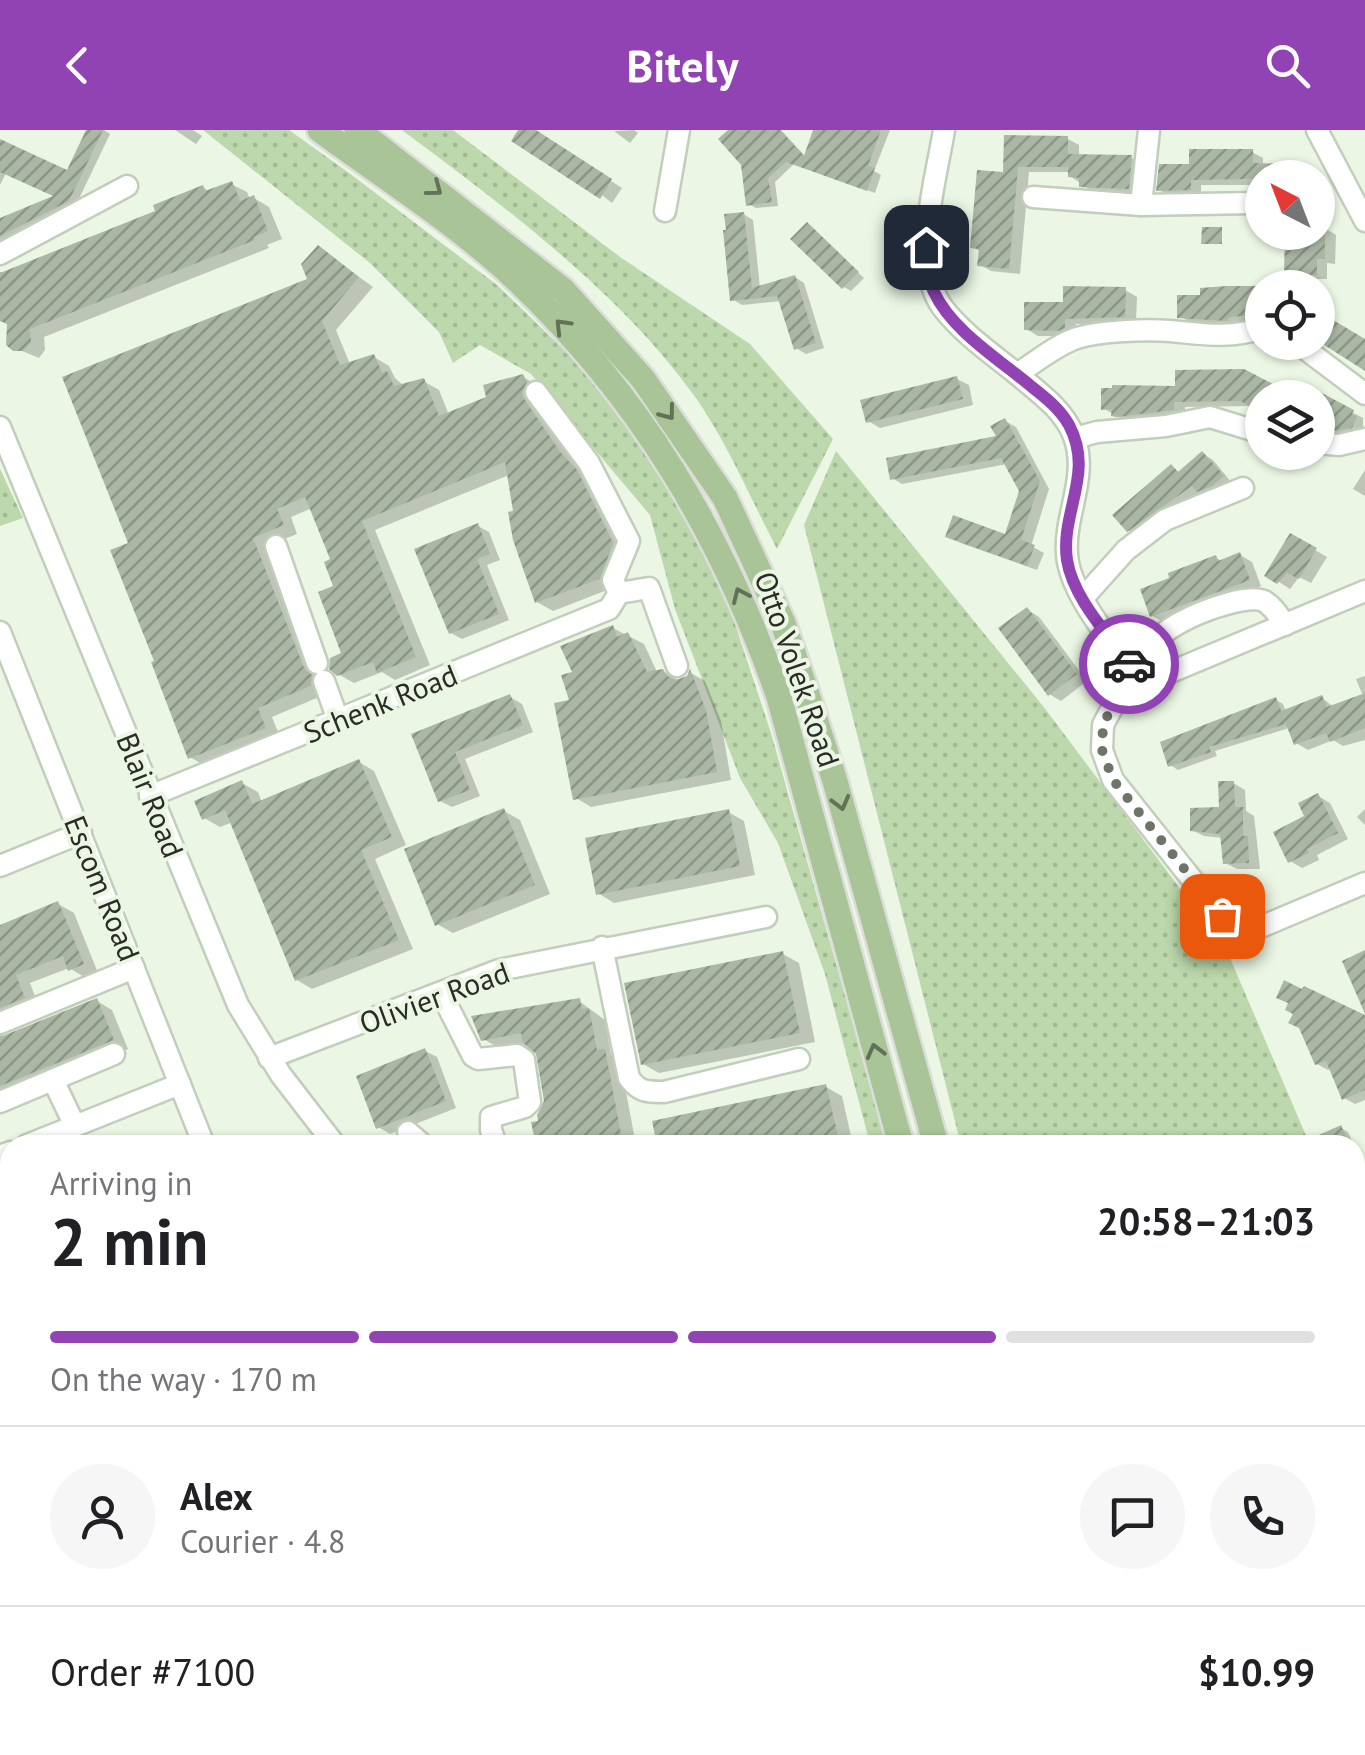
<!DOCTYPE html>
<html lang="en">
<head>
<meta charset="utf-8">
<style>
  :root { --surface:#fff; --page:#f6f6f6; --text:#202124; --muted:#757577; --line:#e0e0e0; --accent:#9142b3 }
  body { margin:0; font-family:"PT Sans",sans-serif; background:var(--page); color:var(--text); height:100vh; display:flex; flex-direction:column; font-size:38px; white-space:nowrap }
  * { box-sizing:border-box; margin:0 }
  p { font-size:32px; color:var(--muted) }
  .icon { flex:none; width:55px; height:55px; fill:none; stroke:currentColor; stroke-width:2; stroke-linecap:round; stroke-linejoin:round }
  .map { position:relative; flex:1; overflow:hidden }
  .side { position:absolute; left:0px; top:1005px; width:1365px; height:620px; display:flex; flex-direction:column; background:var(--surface); border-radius:30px 30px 0 0; box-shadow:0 2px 8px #0004 }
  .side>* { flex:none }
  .needle { width:65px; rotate:318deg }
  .fabs { position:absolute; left:1245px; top:30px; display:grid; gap:20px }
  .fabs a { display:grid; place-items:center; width:90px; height:90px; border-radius:50%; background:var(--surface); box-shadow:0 2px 8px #0004; font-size:50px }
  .pin { position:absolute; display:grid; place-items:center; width:85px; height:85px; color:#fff; margin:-42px; border-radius:20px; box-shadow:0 5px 15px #0006 }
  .courier { position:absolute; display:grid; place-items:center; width:100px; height:100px; margin:-50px; border:8px solid #9142b3; border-radius:50%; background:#fff; color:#222; box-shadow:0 2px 12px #0007 }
  .head em { font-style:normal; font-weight:800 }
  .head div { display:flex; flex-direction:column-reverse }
  .head { display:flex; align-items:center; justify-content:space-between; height:170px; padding:0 50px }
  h1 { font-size:65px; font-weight:800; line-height:75px }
  .bar { display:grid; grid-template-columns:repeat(4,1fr); gap:15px 10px; align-content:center; height:120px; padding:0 50px }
  .bar i { height:12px; border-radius:8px; background:var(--line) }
  .bar .on { background:var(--accent) }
  .bar p { grid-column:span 4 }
  .line { display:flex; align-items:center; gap:25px; padding:0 50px; border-top:2px solid var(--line) }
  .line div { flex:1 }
  .round { display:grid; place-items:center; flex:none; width:105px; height:105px; border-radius:52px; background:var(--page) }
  header { display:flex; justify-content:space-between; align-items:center; height:130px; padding:0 50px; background:var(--accent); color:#fff; font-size:45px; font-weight:800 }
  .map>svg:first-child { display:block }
  .grass { fill:url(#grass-dots) }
  .shadow { fill:#0003 }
  .building { fill:url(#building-hatch) }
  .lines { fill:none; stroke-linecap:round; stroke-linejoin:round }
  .minor-casing { stroke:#c2cebc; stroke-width:25 }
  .major-casing { stroke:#dddddc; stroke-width:30 }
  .minor { stroke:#fff; stroke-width:20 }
  .major { stroke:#a9c598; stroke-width:25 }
  .oneway { stroke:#637159 }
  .done { stroke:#6d7468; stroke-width:10; stroke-dasharray:0 18 }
  .route { stroke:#9142b3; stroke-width:12 }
  .labels { text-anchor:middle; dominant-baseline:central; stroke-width:8; stroke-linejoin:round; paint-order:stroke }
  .street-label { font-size:30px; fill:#292d26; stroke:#ebf7e4 }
</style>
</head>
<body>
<header><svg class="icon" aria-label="back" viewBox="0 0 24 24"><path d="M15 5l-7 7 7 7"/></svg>Bitely<svg class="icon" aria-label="search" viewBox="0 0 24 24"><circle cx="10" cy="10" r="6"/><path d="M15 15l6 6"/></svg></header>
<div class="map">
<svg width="1365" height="1625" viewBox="0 0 1365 1625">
  <defs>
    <pattern id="grass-dots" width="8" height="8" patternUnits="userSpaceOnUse" patternTransform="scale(2.5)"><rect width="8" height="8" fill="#bcd8ac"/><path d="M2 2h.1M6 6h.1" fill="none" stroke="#a2ba94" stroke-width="1.8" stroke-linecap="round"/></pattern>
    <pattern id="building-hatch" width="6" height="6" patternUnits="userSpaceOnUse" patternTransform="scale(2.5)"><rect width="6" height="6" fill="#abb7a5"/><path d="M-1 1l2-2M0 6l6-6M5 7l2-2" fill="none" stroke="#8b9586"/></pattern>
  </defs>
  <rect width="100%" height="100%" fill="#ebf7e4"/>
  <g class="grass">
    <path d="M203 0H289L349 43 497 155 584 239 649 327 695 405 733 488 771 603 887 1015H873L868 1006 825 844 778 713 740 648 675 479 650 385 531 244 480 215 453 233 439 202 370 133Z"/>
    <path d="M402 0H453L620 127 750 214 833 309 777 419C752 371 728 315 698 271 625 166 504 76 402 0Z"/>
    <path d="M836 321 1043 576 1227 821 1310 1015H961L804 395Z"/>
    <path d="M0 339 23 388 0 396Z"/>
  </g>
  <g class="shadow">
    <path d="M88 0H104L110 4 76 75 0 112V91L58 67 6 43 0 55V10L68 43Z"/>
    <path d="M175 0H193L202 6 196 14Z"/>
    <path d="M521 0H532L622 58 612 73Z"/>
    <path d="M634 0 638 3 630 13 614 1Z"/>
    <path d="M732 0H781L806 27 816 0H890L874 41 881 45 875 63 794 34 775 52 778 76 756 78 749 74 744 34Z"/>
    <path d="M1006 8 1068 9 1079 15V27L1132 28 1143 34 1140 64 1093 62 1070 46V42H1029L1020 144 991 141 980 135 981 122 973 117 1006 45Z"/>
    <path d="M1252 22 1263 28V35L1310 36 1321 42 1319 85 1328 90V100L1336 105 1335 134 1327 133V149H1297L1286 143 1318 102V48H1262V62L1256 55H1201V65L1170 66 1159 60 1192 36Z"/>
    <path d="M231 54 247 62 250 70 254 68 269 77 282 109 267 115 269 118 44 207 45 220 39 228 10 216 9 196 0 188V142H8L158 82 203 57 210 62Z"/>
    <path d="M743 84 753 90 760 158 795 147 804 153 824 218 806 224 796 218 781 171 742 175 732 169Z"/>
    <path d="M807 95 864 148 851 161 844 157Z"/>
    <path d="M319 118 373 157 336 200 350 234 374 227 389 236 395 248 404 256 423 251 439 260 449 285 489 268 523 247 539 256V280L576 335 592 352 628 423 615 457 553 481 537 472 509 345 375 400 430 535 395 550 382 542 354 553 338 544 344 525 333 431 312 378 291 387 297 404 267 416 326 564 272 587 280 607 205 636 190 627 157 532 131 415 311 150Z"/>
    <path d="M1257 159 1262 162V191L1242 193 1239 196 1191 193 1180 186 1203 167Z"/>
    <path d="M1125 160 1137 167 1136 193 1076 194V204L1072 206H1038L1026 199 1065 175Z"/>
    <path d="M957 249 969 255 973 275 880 298 868 291Z"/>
    <path d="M1103 261 1262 268V280L1254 276 1185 277V285L1125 291 1103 278Z"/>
    <path d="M1320 265 1363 288V303L1341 305 1318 293Z"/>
    <path d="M1005 291 1016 297 1049 359 1031 416 1044 423 1037 440 958 412 1007 407 1022 361 1007 334 902 354 892 348 999 308Z"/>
    <path d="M1203 324 1213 330 1232 353 1209 366 1202 362 1139 406 1128 400 1171 337 1181 343Z"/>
    <path d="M1365 340V366L1353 359Z"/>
    <path d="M478 396 489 402 500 430 487 435 509 490 462 509 451 503Z"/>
    <path d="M1291 406 1327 427 1311 453 1299 447 1290 459 1268 445Z"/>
    <path d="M1240 425 1252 432 1261 456 1164 492 1152 486 1216 428 1222 431Z"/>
    <path d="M1028 480 1039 487 1087 551 1061 571 1049 564Z"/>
    <path d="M613 498 644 514 657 542 663 541 680 551 688 548 691 543 705 551 721 591 731 650 591 677 576 668 573 571 576 543Z"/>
    <path d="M1365 546V610L1343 616 1333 610 1308 620 1296 613 1289 598 1215 621 1217 626 1178 640 1170 635 1276 570 1283 574 1286 582 1322 568 1334 577 1363 566 1356 549Z"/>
    <path d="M510 567 522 574 533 602 465 629 480 666 452 677 440 671 415 605Z"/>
    <path d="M359 632 374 641 406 715 375 729 413 819 312 859 297 850 233 692 220 697 204 688 242 653 258 662 262 673Z"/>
    <path d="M1233 653 1245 660 1246 681 1254 686 1260 739H1237L1225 733 1223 708 1204 706 1192 700 1222 679Z"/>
    <path d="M1318 666 1330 673 1348 709 1317 725 1319 730 1302 738 1290 731Z"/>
    <path d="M1365 679V695L1357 687Z"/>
    <path d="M504 681 520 690 550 764 453 803 437 794Z"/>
    <path d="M728 682 744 691 755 745 614 773 598 763Z"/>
    <path d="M58 774 74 783 98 843 86 848 69 838 30 853 39 877 5 892 2 908 97 871 112 880 128 919 0 970V798Z"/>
    <path d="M783 824 799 833 815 912 659 943 643 934Z"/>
    <path d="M579 871 605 890 611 925 620 930 636 1015H538L546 971 538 922 527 913 499 918 483 909Z"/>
    <path d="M1365 888V970L1355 974 1344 968 1332 938 1328 940 1317 934Z"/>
    <path d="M425 921 437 927 456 978 390 1004 378 997Z"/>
    <path d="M826 957 842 966 853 1015H660Z"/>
    <path d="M1341 998 1348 1002 1354 1015H1322Z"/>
    <path d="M151 1009 161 1015H137Z"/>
    <path d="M1355 1282H1365V1335L1355 1306Z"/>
    <path d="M0 1329 10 1354V1543L5 1545 0 1542Z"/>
    <path d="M1365 1410V1436L1357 1414Z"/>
    <path d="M275 1615H306L311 1625H262Z"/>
    <path d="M370 1615H621L595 1625H374Z"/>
    <path d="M936 1615H959L962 1625H943Z"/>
    <path d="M1008 1615H1052L1056 1625H999L997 1619Z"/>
    <path d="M1262 1615H1289L1288 1625H1261Z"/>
    <path d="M649 1616 658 1625H626Z"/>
  </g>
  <g class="building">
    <path d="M86 0H103L69 71 0 106V88L53 66 0 42V9L67 40Z"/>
    <path d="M518 0H536L612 49 600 69 511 11Z"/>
    <path d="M728 0H780L804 26 813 0H881L868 36 875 38 867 61 786 32 768 48 772 72 746 76 741 35 718 9Z"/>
    <path d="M1004 5 1068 6V24L1132 25 1129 59 1079 57V48L1068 47V30L1067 37H1018L1009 139 977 136 979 119 970 118 977 40 1003 42Z"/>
    <path d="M1189 19H1253V33L1299 34 1298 48 1191 50V60L1156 61 1159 34H1189Z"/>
    <path d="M232 51 240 71 254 65 268 101 254 107 255 110 30 199 31 212 23 221H13L6 215 7 194 0 191V143L155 81 153 75 203 55 205 61Z"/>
    <path d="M744 82 752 158 795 145 816 213 794 220 777 166 730 171 723 100H726L724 84Z"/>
    <path d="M807 92 859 142 842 159 790 109Z"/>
    <path d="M1202 97H1222V114H1201Z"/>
    <path d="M1285 102H1325V129H1317V145L1284 144Z"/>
    <path d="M318 115 359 147 322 191 340 235 374 224 382 243 387 241 394 256 424 248 439 286 486 267 483 255 523 244 527 252 522 263 524 269 561 323 577 340 613 413 600 449 535 473 513 410 508 382 513 381 505 332 362 391 416 527 377 543 373 532 337 546 329 539 330 528 341 523 318 462 333 456 324 432 330 429 305 367 277 379 284 395 253 408 304 538 312 545 311 556 258 578 266 598 188 629 151 532 154 531 110 420 128 413 62 247 307 149 301 134Z"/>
    <path d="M1063 156 1126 157 1125 187 1065 189V198L1059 201 1024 200V172H1063Z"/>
    <path d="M1226 156H1257V185L1230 187 1227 191 1177 188V165H1200V158Z"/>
    <path d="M1318 181 1365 209V241L1318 211Z"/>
    <path d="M1244 239 1300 268H1262V282L1240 271 1174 272V280L1116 287 1111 286 1112 279 1101 280V258H1112V255L1175 256V240Z"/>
    <path d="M957 246 963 269 866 293 860 270Z"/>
    <path d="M1318 261 1354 280 1352 284 1357 287 1352 298 1333 301 1318 293Z"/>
    <path d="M1005 288 1040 351 1021 410 1035 415 1027 436 945 407 953 385 1005 404 1019 361 1001 328 890 350 886 328 996 306 990 296Z"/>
    <path d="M1202 321 1224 346 1212 356 1197 362 1192 356 1127 402 1112 385 1171 334 1178 342Z"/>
    <path d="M478 393 490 424 477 429 499 484 449 504 414 419Z"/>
    <path d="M1290 403 1317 418 1299 449 1287 443 1277 454 1264 446Z"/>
    <path d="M1240 422 1250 450 1150 487 1140 459 1169 448 1168 443 1216 425 1218 431Z"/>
    <path d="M1027 477 1077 544 1048 566 998 498Z"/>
    <path d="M613 495 617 507 628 502 647 542 663 539 667 546 676 550 687 546 690 539 706 580 717 642 573 670 554 573 569 570 561 545 572 542 560 516Z"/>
    <path d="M1365 563V598L1330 612 1326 603 1294 615 1281 581 1322 565 1327 577Z"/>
    <path d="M510 564 523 595 455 622 470 660 438 672 411 604Z"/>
    <path d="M1276 567 1286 594 1209 617 1211 622 1168 637 1160 612Z"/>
    <path d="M359 629 392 707 361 720 399 810 295 851 225 680 202 690 194 671 242 650 252 674Z"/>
    <path d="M1218 651H1234L1235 677H1243V706H1248L1249 733 1223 734 1220 704 1190 701V678L1219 677Z"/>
    <path d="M1318 663 1338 703 1307 719 1309 723 1288 733 1273 702 1304 686 1298 673Z"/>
    <path d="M504 678 535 755 435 796 404 719Z"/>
    <path d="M729 679 740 736 596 765 585 708Z"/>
    <path d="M58 771 84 834 68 841 63 826 16 845 25 868 0 878V795Z"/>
    <path d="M1365 820V884L1342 831Z"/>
    <path d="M783 821 800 903 641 935 624 853Z"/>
    <path d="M1284 850 1302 859 1304 856 1365 885V960L1342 970 1326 931 1315 935 1299 898 1288 893 1293 884 1285 880 1288 873 1276 868Z"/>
    <path d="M97 868 114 910 0 956V907Z"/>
    <path d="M580 868 582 879 589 878 597 920 605 919 623 1015H536L531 992 538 991 537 985 544 971 536 924 523 913 521 903 481 911 471 886Z"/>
    <path d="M425 918 446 971 376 999 356 946Z"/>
    <path d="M826 954 840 1015H657L652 991Z"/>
    <path d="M1341 995 1350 1015H1297Z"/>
  </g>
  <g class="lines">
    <defs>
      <g id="minor">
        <path d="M944 0C936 51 910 134 943 178 962 203 992 224 1017 244 1038 262 1062 278 1073 304 1090 345 1064 383 1067 424 1069 465 1119 520 1142 554"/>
        <path d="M1317 0 1365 91"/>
        <path d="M1033 67 1141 75 1255 73"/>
        <path d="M1141 75 1149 0"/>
        <path d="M665 81 679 0"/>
        <path d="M0 124 127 56"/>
        <path d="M1296 212 1365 264"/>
        <path d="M1017 244C1036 232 1056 215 1077 208 1100 201 1146 199 1170 201 1202 204 1231 209 1262 198"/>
        <path d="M536 262 589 333 629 411 613 450 619 463"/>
        <path d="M0 297 238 875 281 945 335 1015"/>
        <path d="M1075 308 1097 302 1166 296 1210 287 1262 303"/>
        <path d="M1318 313 1339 315 1365 309"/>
        <path d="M276 416 317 533"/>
        <path d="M1365 461 1142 554 1113 576 1103 595 1102 620 1113 650 1222 787C1237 795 1246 800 1263 796L1365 753"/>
        <path d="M1083 468 1126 420 1165 390 1243 358"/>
        <path d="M0 502 204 1015"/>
        <path d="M324 551 338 590"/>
        <path d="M1142 554C1145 539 1149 523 1157 510 1170 491 1244 462 1264 471 1273 476 1279 486 1285 495"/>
        <path d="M150 666 609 479 619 463 649 458 677 536"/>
        <path d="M0 736 81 703"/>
        <path d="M602 817 629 948C639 962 647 962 664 962L799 929"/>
        <path d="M441 863 473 926 478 929 517 925 524 930 530 972 525 977 491 987V1000L496 1015"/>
        <path d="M0 893 134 838"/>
        <path d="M269 928 499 840 766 787"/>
        <path d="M53 950 75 996"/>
        <path d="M0 972 114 924"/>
        <path d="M408 1002 423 1015"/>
        <path d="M27 1015 180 954"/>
        <path d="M0 1026 10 1022"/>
        <path d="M0 1081 10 1078"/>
        <path d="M1355 1126 1365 1125"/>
        <path d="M0 1275 10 1302"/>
        <path d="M0 1560 10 1555"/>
        <path d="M1355 1589 1365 1618"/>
        <path d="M0 1607 8 1625"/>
        <path d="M328 1615 332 1625"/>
        <path d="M712 1615 719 1625"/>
        <path d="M99 1625 124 1615"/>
        <path d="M228 1625 252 1615"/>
      </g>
      <g id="major">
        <path d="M320 0C385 48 455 92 514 147 641 267 722 404 779 567L901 1015"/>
        <path d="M357 0 563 160 643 249 725 368 783 493 805 558 835 651 936 1015"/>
        <path d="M1355 1155 1365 1156"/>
        <path d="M1355 1182H1365"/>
        <path d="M1099 1615 1103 1625"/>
        <path d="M1129 1615 1133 1625"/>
        <path d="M15 1625 39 1615"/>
      </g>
    </defs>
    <use href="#minor" class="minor-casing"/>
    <use href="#major" class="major-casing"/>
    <use href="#minor" class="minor"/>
    <use href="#major" class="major"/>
  </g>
  <defs><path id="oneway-chevron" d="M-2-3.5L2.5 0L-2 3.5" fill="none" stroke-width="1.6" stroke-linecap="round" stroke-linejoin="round" transform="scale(2.5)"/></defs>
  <g class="oneway">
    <use href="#oneway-chevron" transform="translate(435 59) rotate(37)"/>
    <use href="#oneway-chevron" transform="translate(562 196) rotate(-134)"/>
    <use href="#oneway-chevron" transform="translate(668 283) rotate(53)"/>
    <use href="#oneway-chevron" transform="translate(740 465) rotate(-114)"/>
    <use href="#oneway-chevron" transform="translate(841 673) rotate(75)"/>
    <use href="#oneway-chevron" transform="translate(875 921) rotate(-105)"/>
  </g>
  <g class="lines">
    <path class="done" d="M1129 534 1142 554 1113 576 1103 594 1102 620 1113 650 1222 786"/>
    <path class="route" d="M926 117C927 133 927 148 934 162 952 201 1000 230 1032 257 1046 268 1060 279 1069 295 1095 344 1060 382 1067 430 1073 468 1108 504 1129 534"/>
  </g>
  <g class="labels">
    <g class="street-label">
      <text transform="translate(798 539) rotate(71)">Otto Volek Road</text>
      <text transform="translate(380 573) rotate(-22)">Schenk Road</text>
      <text transform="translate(151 665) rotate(68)">Blair Road</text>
      <text transform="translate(103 758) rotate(68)">Escom Road</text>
      <text transform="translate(434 867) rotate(-20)">Olivier Road</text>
    </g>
  </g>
</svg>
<div class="fabs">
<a><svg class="needle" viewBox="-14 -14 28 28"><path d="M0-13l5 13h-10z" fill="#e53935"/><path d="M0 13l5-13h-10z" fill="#757577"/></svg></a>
<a><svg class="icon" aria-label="locate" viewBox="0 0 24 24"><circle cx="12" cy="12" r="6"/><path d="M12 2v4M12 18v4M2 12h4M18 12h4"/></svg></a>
<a><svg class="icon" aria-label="layers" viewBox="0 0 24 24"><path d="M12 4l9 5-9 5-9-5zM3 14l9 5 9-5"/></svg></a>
</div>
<div class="pin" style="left:1222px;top:786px;background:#ea580c"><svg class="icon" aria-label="bag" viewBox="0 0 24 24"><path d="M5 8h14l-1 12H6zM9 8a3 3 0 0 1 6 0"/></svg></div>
<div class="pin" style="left:926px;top:117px;background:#1f2937"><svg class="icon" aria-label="home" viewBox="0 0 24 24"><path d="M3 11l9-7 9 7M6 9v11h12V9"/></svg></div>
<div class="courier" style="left:1129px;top:534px"><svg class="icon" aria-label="car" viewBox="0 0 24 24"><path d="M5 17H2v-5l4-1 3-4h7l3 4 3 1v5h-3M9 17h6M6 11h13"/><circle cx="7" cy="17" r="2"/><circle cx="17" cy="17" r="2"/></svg></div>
<section class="side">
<div class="head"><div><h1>2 min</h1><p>Arriving in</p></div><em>20:58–21:03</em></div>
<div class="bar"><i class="on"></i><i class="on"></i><i class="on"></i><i></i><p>On the way · 170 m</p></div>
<div class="line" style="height:180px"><a class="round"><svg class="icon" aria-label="person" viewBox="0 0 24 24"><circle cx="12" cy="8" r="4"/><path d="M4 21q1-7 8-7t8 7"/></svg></a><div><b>Alex</b><p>Courier · 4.8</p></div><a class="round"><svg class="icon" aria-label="chat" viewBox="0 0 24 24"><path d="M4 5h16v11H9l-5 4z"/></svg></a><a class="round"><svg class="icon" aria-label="phone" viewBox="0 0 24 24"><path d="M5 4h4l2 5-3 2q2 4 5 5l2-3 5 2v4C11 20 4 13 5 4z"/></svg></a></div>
<div class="line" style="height:130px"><div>Order #7100</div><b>$10.99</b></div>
</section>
</div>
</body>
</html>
